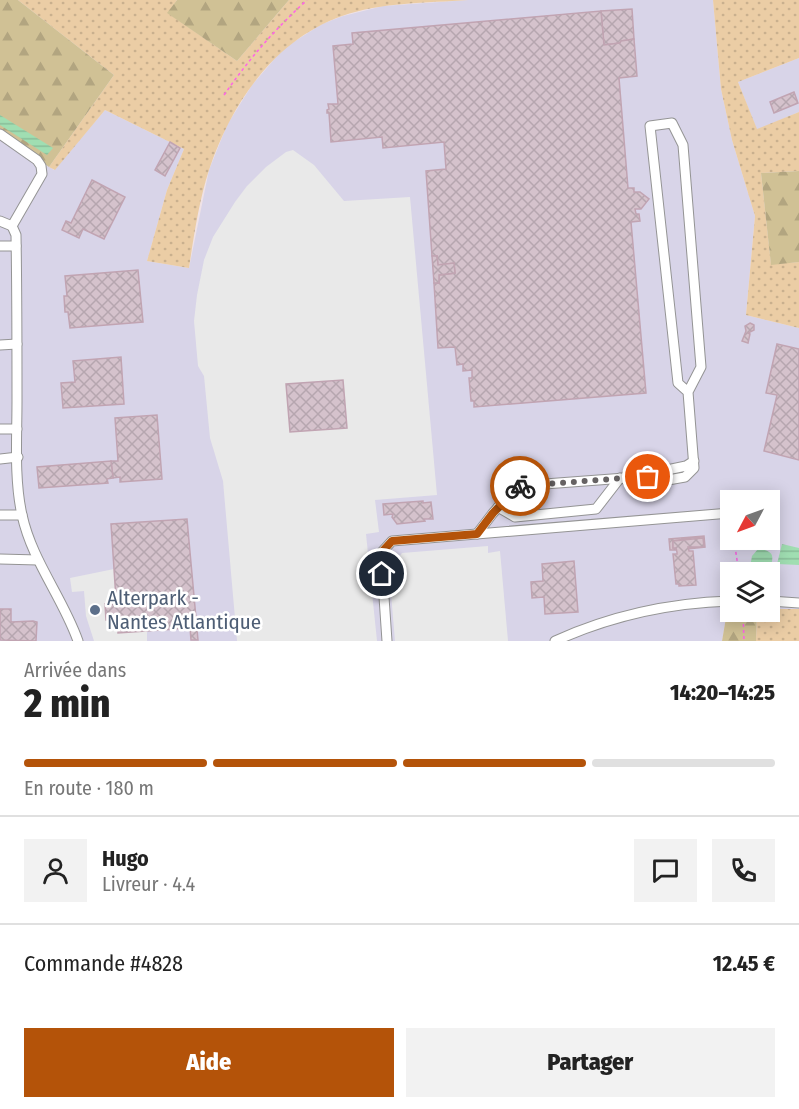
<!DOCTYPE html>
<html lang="fr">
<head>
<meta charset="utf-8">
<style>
  :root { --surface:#fff; --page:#f2f2f2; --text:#222; --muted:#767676; --line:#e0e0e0; --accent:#b45309 }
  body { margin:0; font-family:"Fira Sans Condensed",sans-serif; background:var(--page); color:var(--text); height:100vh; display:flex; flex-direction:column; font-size:22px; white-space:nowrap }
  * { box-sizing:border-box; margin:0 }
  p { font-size:20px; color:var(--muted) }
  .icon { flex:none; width:33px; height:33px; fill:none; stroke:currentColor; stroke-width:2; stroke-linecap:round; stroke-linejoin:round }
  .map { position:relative; height:641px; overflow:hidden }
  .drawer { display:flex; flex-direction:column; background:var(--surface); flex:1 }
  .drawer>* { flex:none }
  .needle { width:39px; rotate:229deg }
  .controls { position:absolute; left:720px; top:490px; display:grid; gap:12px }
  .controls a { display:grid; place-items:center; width:60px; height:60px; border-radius:0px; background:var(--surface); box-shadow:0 3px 15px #0003; font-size:30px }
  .pin { position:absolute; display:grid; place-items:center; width:51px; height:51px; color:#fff; margin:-26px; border:3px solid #fff; border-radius:50%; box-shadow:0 2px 6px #0007 }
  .courier { position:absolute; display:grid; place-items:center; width:60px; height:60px; margin:-30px; border:4px solid #b45309; border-radius:50%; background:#fff; color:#222; box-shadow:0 2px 8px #0007 }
  .head em { font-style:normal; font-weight:800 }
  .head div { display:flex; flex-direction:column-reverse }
  .head { display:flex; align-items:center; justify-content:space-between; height:102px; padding:0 24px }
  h1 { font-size:39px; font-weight:800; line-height:45px }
  .bar { display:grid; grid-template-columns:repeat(4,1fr); gap:9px 6px; align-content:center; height:72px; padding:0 24px }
  .bar i { height:8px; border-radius:4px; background:var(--line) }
  .bar .current { background:var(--accent) }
  .bar p { grid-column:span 4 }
  .line { display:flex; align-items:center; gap:15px; padding:0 24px; border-top:2px solid var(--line) }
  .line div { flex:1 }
  .round { display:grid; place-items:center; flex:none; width:63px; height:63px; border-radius:0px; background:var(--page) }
  .primary-button { display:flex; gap:12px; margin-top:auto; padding:12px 24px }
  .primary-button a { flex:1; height:69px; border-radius:0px; background:var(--accent); color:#fff; font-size:24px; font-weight:800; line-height:69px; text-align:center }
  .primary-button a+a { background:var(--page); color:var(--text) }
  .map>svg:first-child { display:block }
  .industrial { fill:#d8d4e8; fill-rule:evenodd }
  .grass { fill:url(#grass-dots) }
  .forest { fill:url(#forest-firs) }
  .parking { fill:#e9e9e9; fill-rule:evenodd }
  .water { fill:url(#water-rules) }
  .building { fill:url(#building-cross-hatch); stroke:#c1a4b2; stroke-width:1.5 }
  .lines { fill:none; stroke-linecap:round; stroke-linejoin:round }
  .minor-casing { stroke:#949494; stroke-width:11 }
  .path { stroke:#ff63e7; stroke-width:1.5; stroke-dasharray:3 3; stroke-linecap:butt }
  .minor { stroke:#fff; stroke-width:9 }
  .done { stroke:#666263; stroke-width:6; stroke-dasharray:0 10.8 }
  .route { stroke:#b45309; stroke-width:8 }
  .service-dot { fill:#5c6f8a; stroke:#fff; stroke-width:2 }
  .labels { text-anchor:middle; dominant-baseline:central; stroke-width:5; stroke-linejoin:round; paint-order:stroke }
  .service-label { font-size:21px; fill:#4e5e75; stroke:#fff; text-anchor:start }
</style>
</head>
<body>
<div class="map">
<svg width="799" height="641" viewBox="0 0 799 641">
  <defs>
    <pattern id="grass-dots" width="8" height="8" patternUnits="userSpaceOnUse" patternTransform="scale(1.5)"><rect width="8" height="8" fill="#ebcda5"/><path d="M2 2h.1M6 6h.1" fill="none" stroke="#c9b08e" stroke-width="1.8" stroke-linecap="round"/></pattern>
    <pattern id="forest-firs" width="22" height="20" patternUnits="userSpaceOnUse" patternTransform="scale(1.5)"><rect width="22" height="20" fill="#d0c195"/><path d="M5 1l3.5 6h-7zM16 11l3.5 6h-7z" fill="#b2a580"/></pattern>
    <pattern id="water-rules" width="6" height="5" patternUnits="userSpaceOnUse" patternTransform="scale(1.5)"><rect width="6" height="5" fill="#a0deb2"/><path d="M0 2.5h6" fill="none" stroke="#89be99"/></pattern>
    <pattern id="building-cross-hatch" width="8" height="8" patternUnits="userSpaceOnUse" patternTransform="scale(1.5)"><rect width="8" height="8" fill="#d5c2cc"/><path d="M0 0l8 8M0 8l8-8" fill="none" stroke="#b6a6af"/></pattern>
  </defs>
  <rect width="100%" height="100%" fill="#efe2e6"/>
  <g class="industrial">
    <path d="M468 0H713L721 89 732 140 755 216 746 315 799 328V609H770V573H730V607H728L722 641H0V132L54 170 105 110 184 149 167 190 147 261 189 268 209 170 227 125 252 85 284 48 322 24 343 16 383 6ZM730 501H770V540H730Z"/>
    <path d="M799 58V112L757 130 738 82Z"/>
  </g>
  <g class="grass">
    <path d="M18 0H177L168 13 237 61 289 0H468C426 3 382 2 342 16 274 40 231 104 209 170 199 201 194 235 189 268L147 261 167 190 184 149 105 110 55 170 49 167 114 75Z"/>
    <path d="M713 0H799V58L738 82 757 129 799 112V171L761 173 771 264 799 262V328L746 315 755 216 732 140 721 89Z"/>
    <path d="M770 609H799V641H756L757 612H770Z"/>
  </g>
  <g class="forest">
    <path d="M0 0H18L114 75 49 167 0 132Z"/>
    <path d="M177 0H289L237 61 167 13Z"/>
    <path d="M799 171V262L771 265 761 173Z"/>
    <path d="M728 606 730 607V612H757L756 641H722Z"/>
  </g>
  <g class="parking">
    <path d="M293 150 314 165 344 201 410 197 437 495 375 500 379 532 366 534 377 641H237L223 481 210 438 204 376 198 366 194 321 197 295 204 260 213 237 235 202 247 186 266 167 286 152ZM343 380 347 428 290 432 286 384Z"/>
    <path d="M488 546V553L500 551 508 641H395L389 570 402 553Z"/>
    <path d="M114 569 116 599 109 600V604H105L106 620H110L111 624 118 623V632L147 631V641H94L86 616 84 591 72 592 70 578Z"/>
  </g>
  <g class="water">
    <path d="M0 115 53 148 47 155 0 125Z"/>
    <path d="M782 544 799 548V565L777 564Z"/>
    <path d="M758 549C777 551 773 558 769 573H749L752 556Z"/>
  </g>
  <g class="building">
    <path d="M632 9 634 39 621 41 620 43 604 45 601 11Z"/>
    <path d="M601 11 604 45 620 43 621 41 634 39 637 76 619 78 628 188H634V192H640L649 199 641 209H635L636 214H639L640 221 631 222 646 393 474 407V401H471L469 378H472V370L463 371V364L457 365 455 347 438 348 434 283H439V275L455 273 454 263 438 265 437 256H432L426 171 446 169 444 142 383 148 382 137 331 142 329 113H327V110L329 109 328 104H338L333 46 353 44 352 33Z"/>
    <path d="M794 92 798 103 774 113 770 102Z"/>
    <path d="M170 142 180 148 165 176 155 170Z"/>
    <path d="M92 180 125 197 104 239 83 229 79 238 62 230 66 221 71 223Z"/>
    <path d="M432 256H437L438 265 454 263 455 273 439 275V283H434Z"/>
    <path d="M138 270 143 322 70 328 68 312H65L64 296H67L65 276Z"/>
    <path d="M750 323 754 325V330L748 333 750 334 748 343 742 341 746 331 745 326Z"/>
    <path d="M777 344 799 349V460L764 451 777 395 766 393Z"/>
    <path d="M121 357 124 404 63 408 61 383 75 382 73 361Z"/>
    <path d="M343 380 347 428 290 432 286 384Z"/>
    <path d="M157 415 162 479 120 482V477L113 478 111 461H118L115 418Z"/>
    <path d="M111 461 113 478 107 479 108 483 39 488 37 467Z"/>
    <path d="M423 501V503L431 502 433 519H424L425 521 397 524 392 517 393 514 384 515 383 504Z"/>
    <path d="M187 519 198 640H191L190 628 118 633V623L110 624V620H106L105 604H109V600L116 599 111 524Z"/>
    <path d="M704 536 705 547 688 549V547H704L703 538H692L673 541V548H676L677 550H670L669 539Z"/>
    <path d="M703 538 704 547H688L689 551H693L696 585 679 586V584H676L673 554H677V552L676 548H673V541Z"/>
    <path d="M574 561 578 612 545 614 544 597 532 598 531 582 543 581 542 564Z"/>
    <path d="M0 609H11V622L33 621 37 622 36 641 0 640Z"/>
  </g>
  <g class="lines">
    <defs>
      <g id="minor">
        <path d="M0 134 37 160 41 166 42 174 12 226"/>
        <path d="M0 221 12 226"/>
        <path d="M12 226 16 235C17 291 17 346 17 401 17 438 14 479 22 515 32 561 63 598 78 641"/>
        <path d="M0 246H16"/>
        <path d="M0 345 17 344"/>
        <path d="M0 429H17"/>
        <path d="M0 459 18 457"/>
        <path d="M643 467C648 474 650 478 645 486L632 487 625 478 631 468Z"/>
        <path d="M667 470 686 466 694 461"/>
        <path d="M647 472 660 470"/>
        <path d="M668 480 685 477 694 468 688 392 701 367 683 145 672 123 650 126 678 383 688 392"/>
        <path d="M648 482 660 481"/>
        <path d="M498 507 515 517 596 509 620 478"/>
        <path d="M0 515H22"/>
        <path d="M477 534 493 513 518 486 625 478"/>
        <path d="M0 559 38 560"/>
        <path d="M770 601 799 603"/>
        <path d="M387 641 381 553 392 541 730 513"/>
        <path d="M555 641C610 616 670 603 730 601"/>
      </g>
    </defs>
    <use href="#minor" class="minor-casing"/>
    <g class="path">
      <path d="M224 95C250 58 273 31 307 0"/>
      <path d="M734 540 739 573"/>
      <path d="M743 612 744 641"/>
    </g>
    <use href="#minor" class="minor"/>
  </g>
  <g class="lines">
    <path class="done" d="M520 486 625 478 632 487 645 486 648 477"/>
    <path class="route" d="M382 574 381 553 392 541 477 534 493 513 520 486"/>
  </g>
  <circle class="service-dot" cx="95" cy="610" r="6"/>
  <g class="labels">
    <g class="service-label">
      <text x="107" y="598">Alterpark -<tspan x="107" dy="24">Nantes Atlantique</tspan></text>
    </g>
  </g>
</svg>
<div class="controls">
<a><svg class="needle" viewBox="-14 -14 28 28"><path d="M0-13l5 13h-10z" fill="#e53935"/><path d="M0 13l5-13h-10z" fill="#767676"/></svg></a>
<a><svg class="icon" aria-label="layers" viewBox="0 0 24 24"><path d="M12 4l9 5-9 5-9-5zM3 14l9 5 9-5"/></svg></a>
</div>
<div class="pin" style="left:648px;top:477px;background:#ea580c"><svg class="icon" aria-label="bag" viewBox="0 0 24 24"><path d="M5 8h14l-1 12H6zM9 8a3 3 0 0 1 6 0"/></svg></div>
<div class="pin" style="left:382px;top:574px;background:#1f2937"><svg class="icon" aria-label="home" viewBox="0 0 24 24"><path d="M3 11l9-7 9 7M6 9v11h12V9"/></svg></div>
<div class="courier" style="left:520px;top:486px"><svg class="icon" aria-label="bike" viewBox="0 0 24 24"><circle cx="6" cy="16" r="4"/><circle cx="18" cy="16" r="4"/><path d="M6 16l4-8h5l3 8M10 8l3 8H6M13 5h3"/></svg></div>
</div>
<section class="drawer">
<div class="head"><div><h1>2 min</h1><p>Arrivée dans</p></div><em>14:20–14:25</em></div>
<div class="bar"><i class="current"></i><i class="current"></i><i class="current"></i><i></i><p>En route · 180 m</p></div>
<div class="line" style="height:108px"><a class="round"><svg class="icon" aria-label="person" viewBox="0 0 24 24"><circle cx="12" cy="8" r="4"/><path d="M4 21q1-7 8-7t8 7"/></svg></a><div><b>Hugo</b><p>Livreur · 4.4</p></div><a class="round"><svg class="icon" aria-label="chat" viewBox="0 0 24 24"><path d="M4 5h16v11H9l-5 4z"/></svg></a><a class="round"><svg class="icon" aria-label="phone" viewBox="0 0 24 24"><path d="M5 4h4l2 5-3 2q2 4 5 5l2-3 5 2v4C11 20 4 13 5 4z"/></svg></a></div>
<div class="line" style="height:78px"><div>Commande #4828</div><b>12.45 €</b></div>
<div class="primary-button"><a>Aide</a><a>Partager</a></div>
</section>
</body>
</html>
